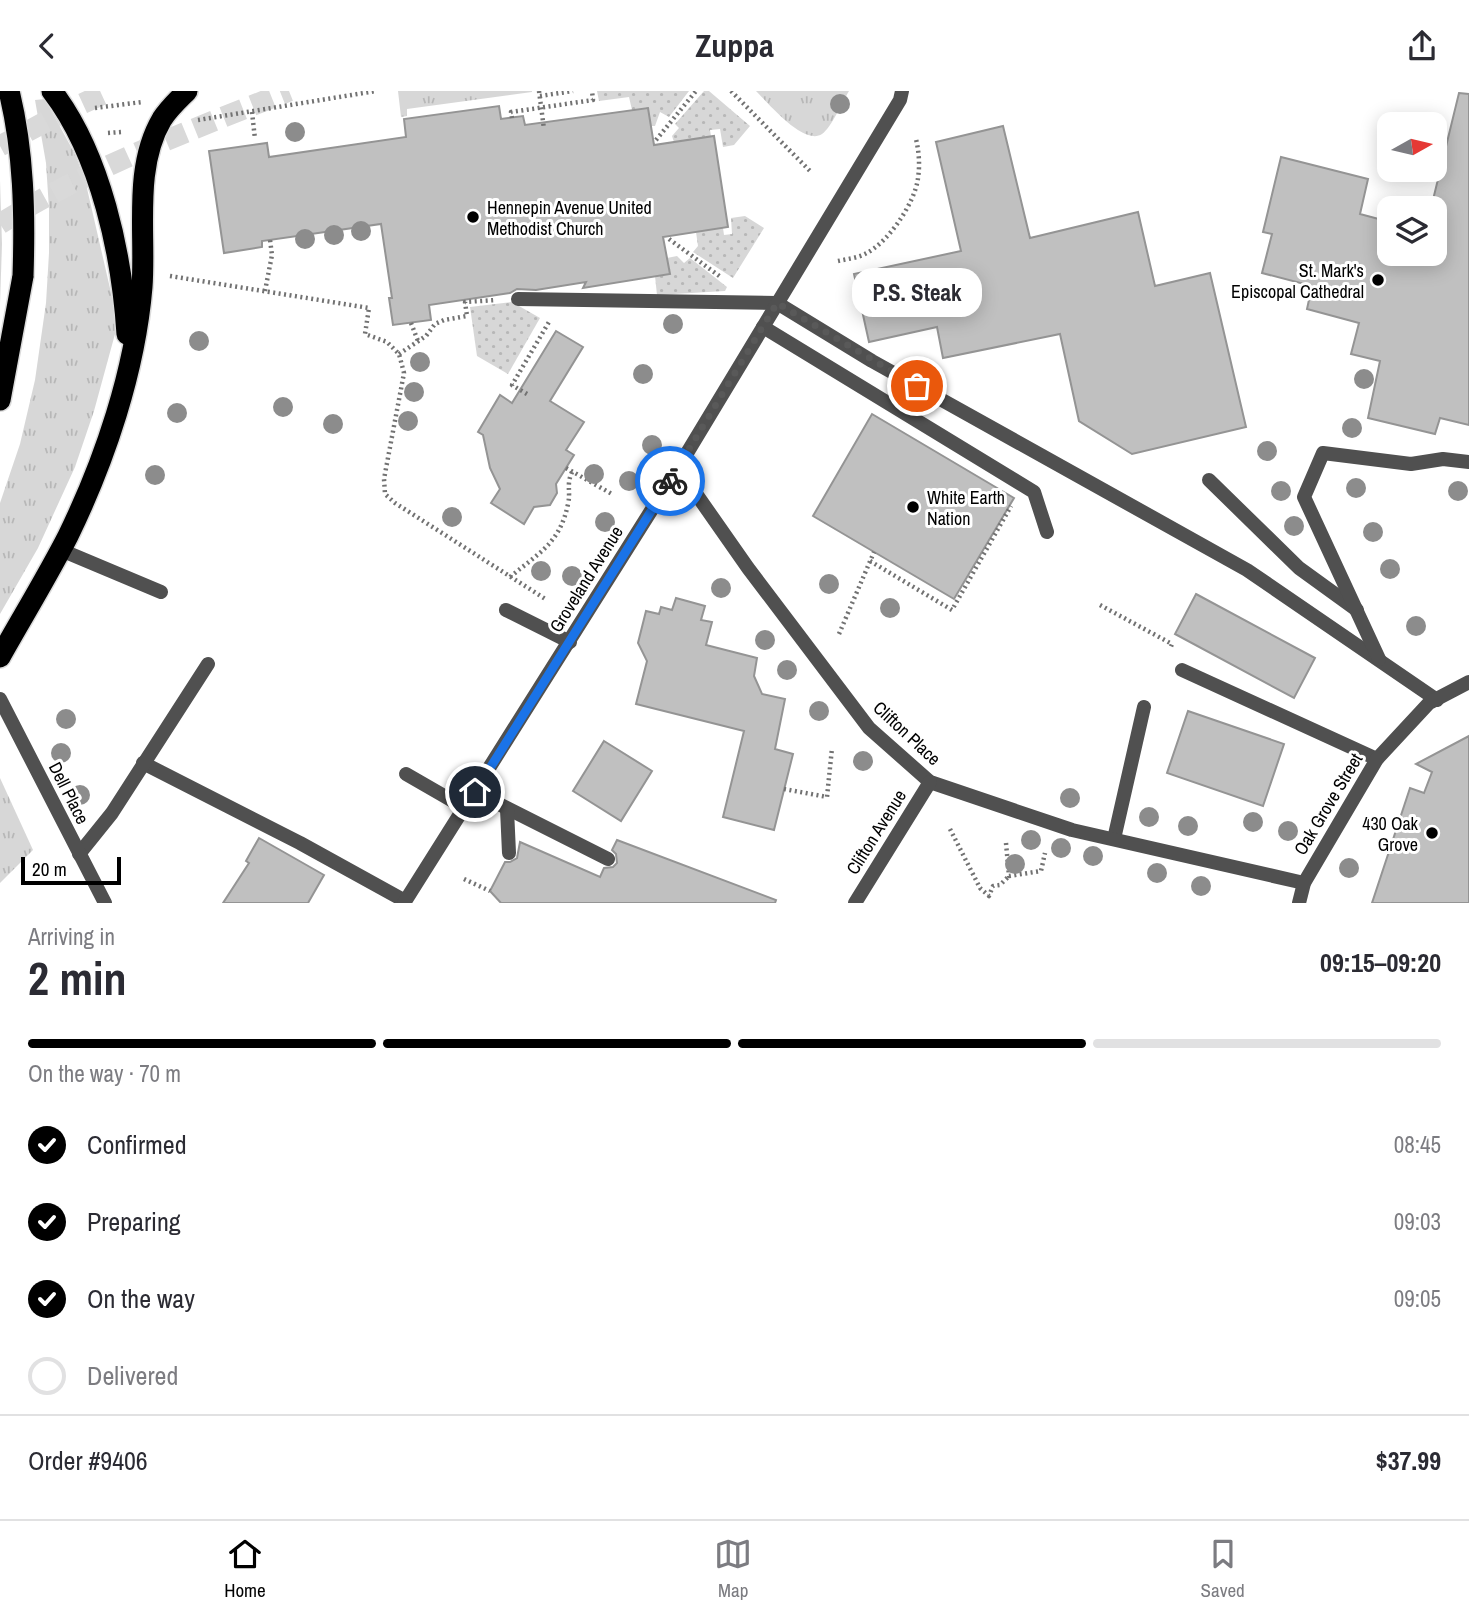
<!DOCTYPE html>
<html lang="en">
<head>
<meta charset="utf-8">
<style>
  :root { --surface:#fff; --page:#f2f2f3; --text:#2b2b33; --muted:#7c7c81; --line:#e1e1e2; --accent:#000 }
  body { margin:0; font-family:"Archivo Narrow",sans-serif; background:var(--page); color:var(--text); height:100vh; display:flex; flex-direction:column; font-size:26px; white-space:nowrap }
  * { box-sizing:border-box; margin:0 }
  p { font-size:23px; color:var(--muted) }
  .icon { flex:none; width:38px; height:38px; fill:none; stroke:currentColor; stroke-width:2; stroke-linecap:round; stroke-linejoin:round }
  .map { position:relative; height:812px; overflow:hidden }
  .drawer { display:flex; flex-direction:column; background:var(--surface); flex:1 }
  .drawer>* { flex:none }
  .needle { width:46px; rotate:82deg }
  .fabs { position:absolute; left:1377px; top:21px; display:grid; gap:14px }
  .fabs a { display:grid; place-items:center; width:70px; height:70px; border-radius:14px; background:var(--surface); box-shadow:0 4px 18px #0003; font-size:35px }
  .scale { position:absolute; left:21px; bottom:18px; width:100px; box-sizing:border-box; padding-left:7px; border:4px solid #000; border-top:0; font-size:19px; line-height:24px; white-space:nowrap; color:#000; -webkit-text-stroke:5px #fff; paint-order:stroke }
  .pin { position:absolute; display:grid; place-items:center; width:60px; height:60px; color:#fff; margin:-30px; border:4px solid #fff; border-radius:50%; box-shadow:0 2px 7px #0007 }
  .courier { position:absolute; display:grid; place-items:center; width:70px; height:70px; margin:-35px; border:5px solid #1a73e8; border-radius:50%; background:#fff; color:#222; box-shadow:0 2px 9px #0007 }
  .bubble { position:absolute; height:49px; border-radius:21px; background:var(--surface); box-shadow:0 4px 18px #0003; font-size:23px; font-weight:800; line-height:49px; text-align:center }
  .head em { font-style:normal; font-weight:800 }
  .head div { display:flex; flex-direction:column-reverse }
  .head { display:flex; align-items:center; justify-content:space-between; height:119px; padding:0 28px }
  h1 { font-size:46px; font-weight:800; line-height:52px }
  .bar { display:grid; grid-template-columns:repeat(4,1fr); gap:10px 7px; align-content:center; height:84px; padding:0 28px }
  .bar i { height:9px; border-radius:5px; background:var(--line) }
  .bar .selected { background:var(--accent) }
  .bar p { grid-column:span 4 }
  .line { display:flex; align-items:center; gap:18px; padding:0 28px; border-top:2px solid var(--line) }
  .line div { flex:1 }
  ol { padding:0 28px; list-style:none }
  li { display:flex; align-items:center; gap:21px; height:77px }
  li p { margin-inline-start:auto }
  li .icon { padding:7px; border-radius:50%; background:var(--accent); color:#fff; stroke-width:4 }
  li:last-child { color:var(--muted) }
  li i { width:38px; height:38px; border:4px solid var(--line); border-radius:50% }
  header { display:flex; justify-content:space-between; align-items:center; height:91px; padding:0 28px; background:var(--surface); font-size:32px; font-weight:800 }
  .tab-bar { display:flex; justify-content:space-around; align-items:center; height:98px; border-top:2px solid var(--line); background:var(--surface); font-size:19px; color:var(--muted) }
  .tab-bar a { display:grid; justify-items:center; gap:4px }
  .tab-bar .selected { color:var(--accent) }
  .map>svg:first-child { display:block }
  .grass { fill:url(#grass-tufts) }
  .park { fill:url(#park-dots) }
  .building { fill:#c0c0c0; stroke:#949494; stroke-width:2 }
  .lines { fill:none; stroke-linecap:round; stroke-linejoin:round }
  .motorway-tunnel { stroke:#d9d9d9; stroke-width:21; stroke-dasharray:21 10; stroke-linecap:butt }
  .motorway-casing { stroke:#dbdbdb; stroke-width:24 }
  .path { stroke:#727272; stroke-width:4.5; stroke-dasharray:2 3.5; stroke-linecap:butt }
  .service { stroke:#505050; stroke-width:14 }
  .minor { stroke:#505050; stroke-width:14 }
  .tertiary { stroke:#505050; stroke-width:14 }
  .motorway { stroke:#000; stroke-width:21 }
  .motorway-bridge-casing { stroke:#dbdbdb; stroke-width:24; stroke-linecap:butt }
  .motorway-bridge { stroke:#000; stroke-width:21 }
  .tree { fill:#8c8c8c }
  .done { stroke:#595959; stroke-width:7; stroke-dasharray:0 12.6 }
  .route { stroke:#1a73e8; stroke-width:9 }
  .poi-dot { fill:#000; stroke:#fff; stroke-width:2.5 }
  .labels { text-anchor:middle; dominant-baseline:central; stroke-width:6; stroke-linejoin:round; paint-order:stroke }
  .poi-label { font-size:18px; fill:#000; stroke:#fff; text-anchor:start }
  .street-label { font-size:18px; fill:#000; stroke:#fff }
</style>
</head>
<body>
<header><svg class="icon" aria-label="back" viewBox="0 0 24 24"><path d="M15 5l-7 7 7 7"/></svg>Zuppa<svg class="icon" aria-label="share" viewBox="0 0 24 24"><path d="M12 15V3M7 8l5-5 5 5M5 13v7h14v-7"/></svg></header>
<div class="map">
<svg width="1469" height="812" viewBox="0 0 1469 812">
  <defs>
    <pattern id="grass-tufts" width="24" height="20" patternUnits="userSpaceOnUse" patternTransform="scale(1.75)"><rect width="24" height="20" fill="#d7d7d7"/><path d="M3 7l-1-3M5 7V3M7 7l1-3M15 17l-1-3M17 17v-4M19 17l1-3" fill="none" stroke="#b7b7b7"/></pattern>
    <pattern id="park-dots" width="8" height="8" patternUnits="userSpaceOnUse" patternTransform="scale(1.75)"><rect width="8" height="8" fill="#d7d7d7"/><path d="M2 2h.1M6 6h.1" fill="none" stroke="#b7b7b7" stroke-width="1.8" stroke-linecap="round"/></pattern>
  </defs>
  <rect width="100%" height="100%" fill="#fff"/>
  <g class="grass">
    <path d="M398 0H532V1L407 18V25L401 26Z"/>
    <path d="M756 0H849C843 10 831 37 822 43 804 55 769 13 756 0Z"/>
    <path d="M45 8 76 65 86 93 118 232 94 320 75 376 38 457 0 523V412L20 353 35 289 46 212 49 162V118L46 72 35 9Z"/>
    <path d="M0 90 2 153 0 213Z"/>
    <path d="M0 687 33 759 0 792Z"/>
  </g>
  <g class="park">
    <path d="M597 0H689L669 26 660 21 655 35H651L648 17 632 19 629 6 599 10Z"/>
    <path d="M704 0H709L750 35 734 54 723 56 720 38 710 39 711 45 674 51 672 45 679 37 675 33Z"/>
    <path d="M745 125 764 137 733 187 693 161 698 155 696 141 723 137 724 144 732 143 731 127Z"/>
    <path d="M677 165 684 172 690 167 727 196 725 200 657 204 655 185 667 167Z"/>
    <path d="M512 211 540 227 508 283 477 265 470 216Z"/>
  </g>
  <g class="building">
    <path d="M1459 2 1469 3V334L1440 327 1435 343 1368 327 1380 270 1351 263 1359 232 1307 218 1312 195 1262 182 1272 143 1263 141 1281 66 1368 88 1360 123 1390 131V163H1435V117H1431Z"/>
    <path d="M499 15 501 28 523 25 525 34 648 17 654 54 714 45 728 136 663 146 670 183 583 197 586 191 536 199 517 198 510 202 429 214 431 229 393 234 389 207H392L381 133 262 150V156L224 162 209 60 267 52 269 66 406 46 404 28Z"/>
    <path d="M1003 35 1030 147 1138 121 1155 195 1210 182 1246 336 1132 363 1079 330 1060 243 943 267 937 236 869 251 854 183 961 160 936 51Z"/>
    <path d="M556 240 583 256 550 310 584 331 566 359 574 364 556 393 557 402 550 414 534 416 524 433 491 412 500 398 490 377 483 344 478 341 500 304 512 312Z"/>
    <path d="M872 323 1014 407 954 508 813 425Z"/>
    <path d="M1196 503 1315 567 1294 607 1175 543Z"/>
    <path d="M676 507 705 515 701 529 712 531 706 554 757 567 754 585 762 603 785 608 775 658 793 663 774 739 723 726 744 640 636 613 647 570 638 552 646 520 659 523 661 516 672 519Z"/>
    <path d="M1188 620 1284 653 1263 715 1167 682Z"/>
    <path d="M1469 645V812H1372L1410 697 1424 702 1432 681 1416 673Z"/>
    <path d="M604 650 652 680 621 730 573 700Z"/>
    <path d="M259 747 324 784 308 812H223L249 772 246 770Z"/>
    <path d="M617 749 776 809 775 812H501L490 800 505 771H510L517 767 520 751 600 786 604 777 613 776 617 772 616 763 612 759Z"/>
  </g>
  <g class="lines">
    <g class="motorway-tunnel">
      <path d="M0 55 64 21 110 0"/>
      <path d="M0 133C88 77 192 39 289 0"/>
    </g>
    <defs>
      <g id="motorway">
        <path d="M52 0C101 64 122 164 127 243"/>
        <path d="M0 309 23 185"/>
        <path d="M0 566C23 525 47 486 68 445 105 369 135 280 142 196 146 142 133 77 162 28 169 17 178 9 187 0"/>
      </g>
    </defs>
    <use href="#motorway" class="motorway-casing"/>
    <g class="path">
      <path d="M539 0 544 38"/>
      <path d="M731 0 810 80"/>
      <path d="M540 5 573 0"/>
      <path d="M95 17 142 11"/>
      <path d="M252 21 255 48"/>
      <path d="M512 27 511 21 593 9 592 0"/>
      <path d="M198 29 376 0"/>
      <path d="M108 42 121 41"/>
      <path d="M656 49 696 0"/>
      <path d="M669 148 722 187"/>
      <path d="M838 170C847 168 857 167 865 163 888 152 915 112 918 87 920 74 919 61 916 48"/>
      <path d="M170 185 369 217 365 243 387 251 399 263 404 282 384 388 385 403 395 412 547 509"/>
      <path d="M265 200 272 164 270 149"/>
      <path d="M411 232 418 250"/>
      <path d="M399 263 426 245 435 233 444 229 467 225 465 211 496 209"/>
      <path d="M527 303 512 294 549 231"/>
      <path d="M566 377 612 403"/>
      <path d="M870 470 952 519 1011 415"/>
      <path d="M510 486C539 462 560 452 568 413 571 400 566 394 572 381"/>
      <path d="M1100 514 1172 553 1170 558"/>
      <path d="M839 543 874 461"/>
      <path d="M784 698 827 706 832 657"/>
      <path d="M950 738 980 797 989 805 993 795 1000 794 1009 785"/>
      <path d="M1006 752 1009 785 1041 780 1045 762"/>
      <path d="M464 788 490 800"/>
    </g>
    <g class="service">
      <path d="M518 208 777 212 872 270 1247 479 1437 609"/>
      <path d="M763 236 1034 401 1047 441"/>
      <path d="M1209 389 1299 477 1357 519"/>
      <path d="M61 459 161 501"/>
      <path d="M506 519 570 551"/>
      <path d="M1379 568 1304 406 1323 362 1411 373 1443 368 1469 371"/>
      <path d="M1182 579 1377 668"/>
      <path d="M143 672 300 752 405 810"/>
      <path d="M406 683 465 717"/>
      <path d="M475 701 608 768"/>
      <path d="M507 718 509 762"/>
      <path d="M1114 748 1144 616"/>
      <path d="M79 763 112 722 208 573"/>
    </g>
    <g class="minor">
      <path d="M678 377 748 477 869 637 930 691 1072 739 1304 792"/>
      <path d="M0 608 105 812"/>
      <path d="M855 812 930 691"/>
      <path d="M1299 812 1304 792 1377 668 1429 612 1469 591"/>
    </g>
    <path class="tertiary" d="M404 812 678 377 900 9 902 0"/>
    <use href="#motorway" class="motorway"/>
    <defs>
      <path id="motorway-bridge" d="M9 0C24 61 25 123 23 185"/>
    </defs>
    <use href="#motorway-bridge" class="motorway-bridge-casing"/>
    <use href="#motorway-bridge" class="motorway-bridge"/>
  </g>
  <g class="tree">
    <circle cx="840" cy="13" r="10"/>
    <circle cx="295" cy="41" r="10"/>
    <circle cx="361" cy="140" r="10"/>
    <circle cx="334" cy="144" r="10"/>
    <circle cx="305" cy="148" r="10"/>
    <circle cx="673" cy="233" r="10"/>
    <circle cx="199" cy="250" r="10"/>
    <circle cx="420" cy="271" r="10"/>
    <circle cx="643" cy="283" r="10"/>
    <circle cx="1364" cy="288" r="10"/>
    <circle cx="414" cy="301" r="10"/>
    <circle cx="283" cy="316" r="10"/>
    <circle cx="177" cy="322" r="10"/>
    <circle cx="408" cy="330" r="10"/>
    <circle cx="333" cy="333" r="10"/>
    <circle cx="1352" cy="337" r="10"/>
    <circle cx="652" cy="354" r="10"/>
    <circle cx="1267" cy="360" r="10"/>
    <circle cx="594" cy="383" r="10"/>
    <circle cx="155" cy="384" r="10"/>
    <circle cx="629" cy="390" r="10"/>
    <circle cx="1356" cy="397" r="10"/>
    <circle cx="1281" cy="400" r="10"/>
    <circle cx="1458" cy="400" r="10"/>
    <circle cx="452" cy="426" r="10"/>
    <circle cx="605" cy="431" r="10"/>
    <circle cx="1294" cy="435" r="10"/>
    <circle cx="1373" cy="441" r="10"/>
    <circle cx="1390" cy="478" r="10"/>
    <circle cx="541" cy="480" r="10"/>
    <circle cx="572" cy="485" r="10"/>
    <circle cx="829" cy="493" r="10"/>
    <circle cx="721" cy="497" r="10"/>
    <circle cx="890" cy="517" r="10"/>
    <circle cx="1416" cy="535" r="10"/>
    <circle cx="765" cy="549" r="10"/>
    <circle cx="787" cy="579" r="10"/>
    <circle cx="819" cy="620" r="10"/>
    <circle cx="66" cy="628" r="10"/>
    <circle cx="61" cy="662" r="10"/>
    <circle cx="863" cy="670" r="10"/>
    <circle cx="80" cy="704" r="10"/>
    <circle cx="1070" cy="707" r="10"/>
    <circle cx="1149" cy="726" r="10"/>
    <circle cx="1253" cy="731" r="10"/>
    <circle cx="1188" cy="735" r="10"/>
    <circle cx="1288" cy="740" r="10"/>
    <circle cx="1031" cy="749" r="10"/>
    <circle cx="1061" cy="757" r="10"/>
    <circle cx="1093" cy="765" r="10"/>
    <circle cx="1015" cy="773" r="10"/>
    <circle cx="1349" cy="777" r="10"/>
    <circle cx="1157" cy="782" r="10"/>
    <circle cx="1201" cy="795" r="10"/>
  </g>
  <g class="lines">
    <path class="done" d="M670 390 777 212 917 295"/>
    <path class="route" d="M475 701 670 390"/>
  </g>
  <g class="poi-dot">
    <circle cx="473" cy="126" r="7"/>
    <circle cx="1378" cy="189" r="7"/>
    <circle cx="913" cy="416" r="7"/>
    <circle cx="1432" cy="742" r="7"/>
  </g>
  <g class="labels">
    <g class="poi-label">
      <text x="487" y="116">Hennepin Avenue United<tspan x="487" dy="21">Methodist Church</tspan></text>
      <text x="1364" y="179" text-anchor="end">St. Mark's<tspan x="1364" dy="21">Episcopal Cathedral</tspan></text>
      <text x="927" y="406">White Earth<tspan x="927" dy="21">Nation</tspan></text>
      <text x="1418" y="732" text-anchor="end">430 Oak<tspan x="1418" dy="21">Grove</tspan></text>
    </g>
    <g class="street-label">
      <text transform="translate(586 488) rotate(-58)">Groveland Avenue</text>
      <text transform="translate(907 642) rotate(43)">Clifton Place</text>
      <text transform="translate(69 702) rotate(63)">Dell Place</text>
      <text transform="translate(1328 713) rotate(-59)">Oak Grove Street</text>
      <text transform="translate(876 741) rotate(-58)">Clifton Avenue</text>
    </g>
  </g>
</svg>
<div class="fabs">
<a><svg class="needle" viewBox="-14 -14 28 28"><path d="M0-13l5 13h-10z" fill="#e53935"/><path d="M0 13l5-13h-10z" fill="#7c7c81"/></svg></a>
<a><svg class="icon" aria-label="layers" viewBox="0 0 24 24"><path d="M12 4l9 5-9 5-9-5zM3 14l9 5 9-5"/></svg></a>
</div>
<div class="scale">20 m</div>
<div class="pin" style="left:917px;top:295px;background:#ea580c"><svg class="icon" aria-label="bag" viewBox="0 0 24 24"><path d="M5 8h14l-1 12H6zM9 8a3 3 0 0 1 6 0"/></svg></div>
<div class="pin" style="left:475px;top:701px;background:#1f2937"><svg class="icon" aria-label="home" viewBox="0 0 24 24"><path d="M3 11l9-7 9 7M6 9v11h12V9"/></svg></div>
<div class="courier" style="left:670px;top:390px"><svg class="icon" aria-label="bike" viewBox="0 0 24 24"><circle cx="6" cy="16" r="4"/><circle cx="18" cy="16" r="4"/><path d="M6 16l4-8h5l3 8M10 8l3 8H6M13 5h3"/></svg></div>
<div class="bubble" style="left:852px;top:177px;width:130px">P.S. Steak</div>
</div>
<section class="drawer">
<div class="head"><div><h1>2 min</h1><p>Arriving in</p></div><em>09:15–09:20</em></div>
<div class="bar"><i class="selected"></i><i class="selected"></i><i class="selected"></i><i></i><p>On the way · 70 m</p></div>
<ol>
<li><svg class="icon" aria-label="check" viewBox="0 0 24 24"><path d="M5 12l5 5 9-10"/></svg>Confirmed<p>08:45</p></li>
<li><svg class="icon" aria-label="check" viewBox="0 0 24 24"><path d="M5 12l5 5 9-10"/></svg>Preparing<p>09:03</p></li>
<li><svg class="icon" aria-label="check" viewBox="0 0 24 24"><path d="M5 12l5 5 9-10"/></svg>On the way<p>09:05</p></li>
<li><i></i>Delivered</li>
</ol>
<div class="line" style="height:91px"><div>Order #9406</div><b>$37.99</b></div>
</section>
<nav class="tab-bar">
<a class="selected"><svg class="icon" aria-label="home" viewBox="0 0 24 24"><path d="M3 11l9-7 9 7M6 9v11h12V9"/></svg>Home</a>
<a><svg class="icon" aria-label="map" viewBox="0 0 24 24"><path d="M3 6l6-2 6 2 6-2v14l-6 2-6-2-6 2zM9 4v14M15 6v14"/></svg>Map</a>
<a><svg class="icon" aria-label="saved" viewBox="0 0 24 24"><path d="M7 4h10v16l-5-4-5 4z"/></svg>Saved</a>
</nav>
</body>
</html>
